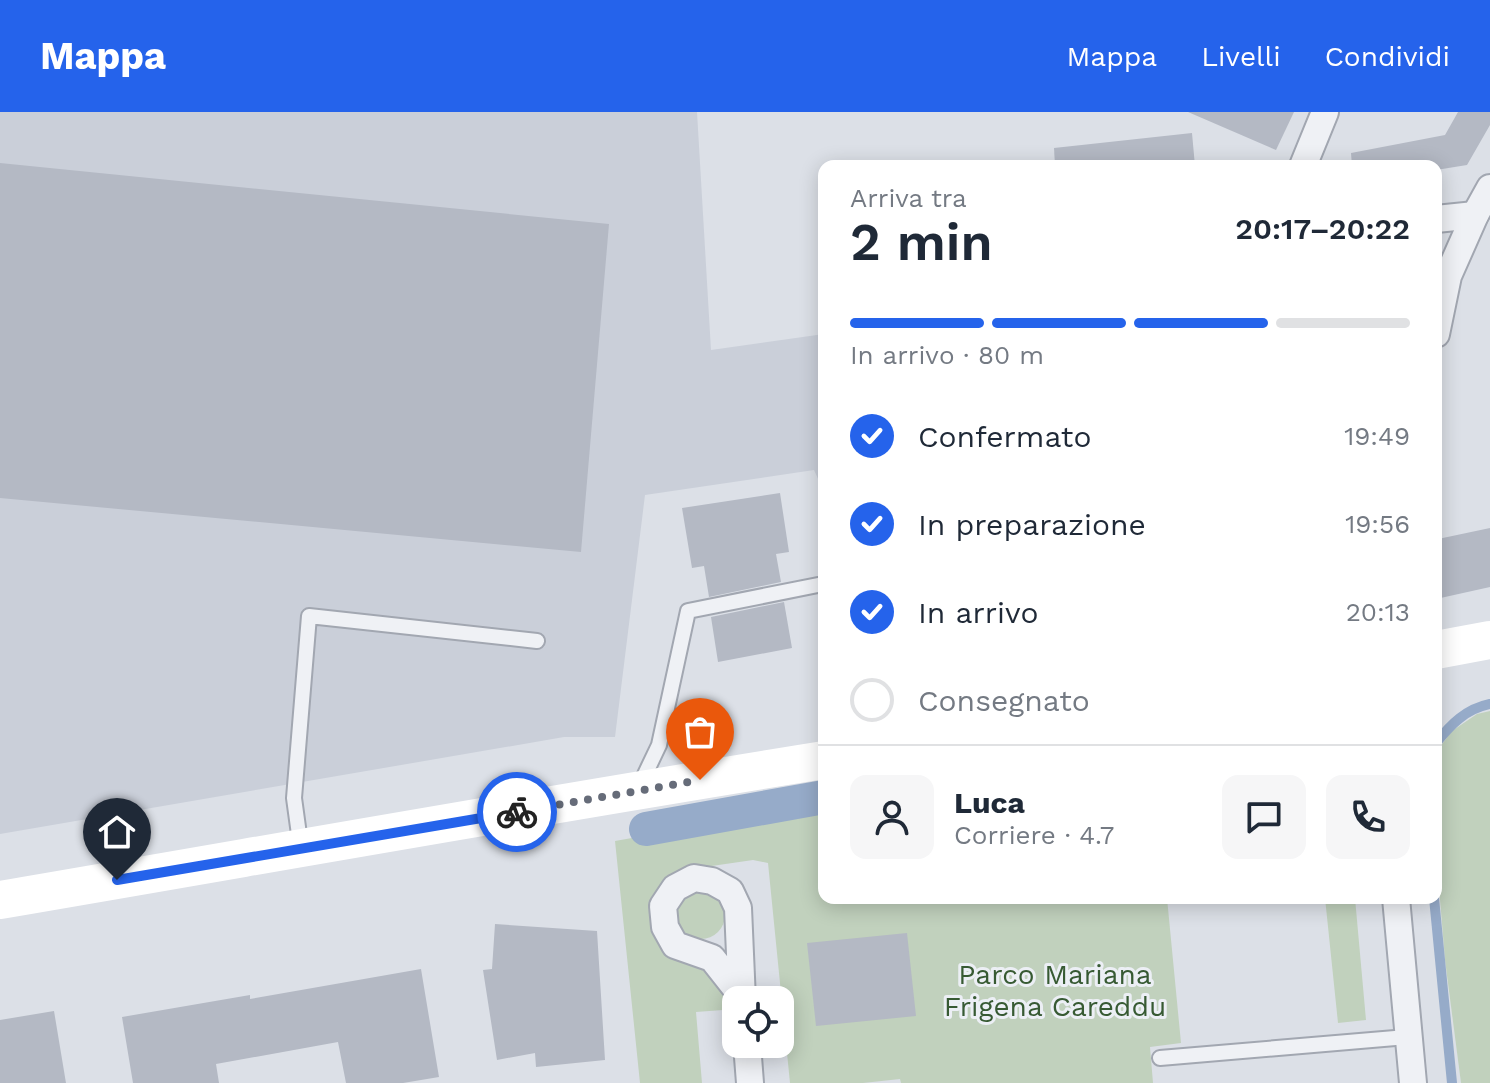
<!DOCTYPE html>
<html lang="it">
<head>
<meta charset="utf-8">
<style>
  :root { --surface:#fff; --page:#f6f6f7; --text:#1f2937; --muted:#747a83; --line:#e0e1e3; --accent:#2563eb }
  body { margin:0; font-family:"Work Sans",sans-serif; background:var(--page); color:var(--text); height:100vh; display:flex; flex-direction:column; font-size:30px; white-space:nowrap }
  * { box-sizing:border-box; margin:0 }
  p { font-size:26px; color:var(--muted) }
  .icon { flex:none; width:44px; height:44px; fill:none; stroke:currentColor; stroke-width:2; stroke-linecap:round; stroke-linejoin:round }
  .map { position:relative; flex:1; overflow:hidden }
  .side { position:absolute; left:818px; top:48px; width:624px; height:744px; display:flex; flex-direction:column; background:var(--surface); border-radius:16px; box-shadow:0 4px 20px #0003 }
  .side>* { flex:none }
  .tools { position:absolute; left:722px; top:874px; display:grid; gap:16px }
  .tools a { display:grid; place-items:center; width:72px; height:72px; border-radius:16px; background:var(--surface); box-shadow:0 4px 20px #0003; font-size:40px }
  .pin { position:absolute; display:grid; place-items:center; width:68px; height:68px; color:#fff; margin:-82px -34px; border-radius:50% 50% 50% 0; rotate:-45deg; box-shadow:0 0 8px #0007 }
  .pin .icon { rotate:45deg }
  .courier { position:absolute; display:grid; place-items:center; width:80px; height:80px; margin:-40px; border:6px solid #2563eb; border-radius:50%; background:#fff; color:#222; box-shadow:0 2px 10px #0007 }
  .summary em { font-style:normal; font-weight:600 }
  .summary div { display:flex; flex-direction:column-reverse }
  .summary { display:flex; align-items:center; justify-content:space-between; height:136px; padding:0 32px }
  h1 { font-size:52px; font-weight:600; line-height:60px }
  .bar { display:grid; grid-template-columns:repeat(4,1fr); gap:12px 8px; align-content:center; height:96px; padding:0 32px }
  .bar i { height:10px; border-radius:6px; background:var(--line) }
  .bar .current { background:var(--accent) }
  .bar p { grid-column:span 4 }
  .line { display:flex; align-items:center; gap:20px; padding:0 32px; border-top:2px solid var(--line) }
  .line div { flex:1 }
  .round { display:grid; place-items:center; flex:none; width:84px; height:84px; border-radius:16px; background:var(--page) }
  ol { padding:0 32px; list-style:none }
  li { display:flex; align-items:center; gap:24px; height:88px }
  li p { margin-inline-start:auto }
  li .icon { padding:8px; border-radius:50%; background:var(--accent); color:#fff; stroke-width:4 }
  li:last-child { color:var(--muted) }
  li i { width:44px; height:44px; border:4px solid var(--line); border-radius:50% }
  header { display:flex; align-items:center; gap:48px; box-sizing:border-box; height:112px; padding:0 40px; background:var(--accent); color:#fff }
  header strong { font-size:38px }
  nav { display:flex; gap:44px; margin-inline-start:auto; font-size:28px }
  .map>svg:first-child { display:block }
  .built { fill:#cacfd9 }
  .green { fill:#c1d1bd }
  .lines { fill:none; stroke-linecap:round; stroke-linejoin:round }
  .stream { stroke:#96abc9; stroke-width:10 }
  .canal { stroke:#96abc9; stroke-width:34 }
  .building { fill:#b4b9c4 }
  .service-casing { stroke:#a2a7b1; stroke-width:18 }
  .minor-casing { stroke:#a2a7b1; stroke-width:30 }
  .service { stroke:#eff1f5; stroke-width:14 }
  .minor { stroke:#eff1f5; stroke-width:26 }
  .secondary { stroke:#fff; stroke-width:38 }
  .done { stroke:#666c79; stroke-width:8; stroke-dasharray:0 14.4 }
  .route { stroke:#2563eb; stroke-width:10 }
  .labels { text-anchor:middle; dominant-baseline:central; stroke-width:6; stroke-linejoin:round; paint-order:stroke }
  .park-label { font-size:28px; fill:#375a33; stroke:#eceff5 }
</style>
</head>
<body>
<header>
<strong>Mappa</strong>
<nav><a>Mappa</a><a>Livelli</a><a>Condividi</a></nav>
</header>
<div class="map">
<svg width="1490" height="971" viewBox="0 0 1490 971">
  <rect width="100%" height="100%" fill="#dce0e7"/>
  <path class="built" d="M0 0H697L711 238 824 222V380L814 358 645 383 615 625H564L0 722Z"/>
  <g class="green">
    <path d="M1490 599V971H1461L1445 848 1436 739V640L1452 619 1477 602Z"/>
    <path d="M824 692V786H1167L1181 931 1150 935 1153 971H901L900 967 863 971H790L768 751 753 748 691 757 665 771 667 842C694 854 726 862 729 896L723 898 696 900 702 971H640L615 729Z"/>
    <circle cx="701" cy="803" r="24"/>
    <path d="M1325 786H1355L1366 908 1338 911Z"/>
  </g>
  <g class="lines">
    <g class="stream">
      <path d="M1436 631C1451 612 1466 597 1490 592"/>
      <path d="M1434 786 1452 971"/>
    </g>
    <path class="canal" d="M646 717 824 685"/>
  </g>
  <g class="building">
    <path d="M1188 0H1294L1276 38Z"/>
    <path d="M1458 0H1490V13L1467 53 1436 58V54H1352L1351 41 1445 23Z"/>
    <path d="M1192 21 1195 54H1055L1054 36Z"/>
    <path d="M0 51 609 112 581 440 0 386Z"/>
    <path d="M780 381 789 440 776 442 781 470 709 485 704 454 692 456 682 396Z"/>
    <path d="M1490 416V475L1436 487 1438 427Z"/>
    <path d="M784 490 792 536 718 550 711 505Z"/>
    <path d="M495 812 597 819 605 948 536 955 535 941 497 948 483 858 492 857Z"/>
    <path d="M907 821 916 904 816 914 807 831Z"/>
    <path d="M421 857 439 965 403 971H346L338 930 216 952 219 971H133L122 905 250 883V887Z"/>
    <path d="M54 899 66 971H0V908Z"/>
  </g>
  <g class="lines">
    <defs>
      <g id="service">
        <path d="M639 675 659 633 688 499 823 472 824 474"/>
        <path d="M301 737 294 686 309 504 537 529"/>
        <path d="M1160 946 1407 925"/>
      </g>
      <g id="minor">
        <path d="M1303 54 1325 0"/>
        <path d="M1436 107 1475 103"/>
        <path d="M1436 222 1448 164 1475 103 1490 76"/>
        <path d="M1396 786 1413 971"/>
        <path d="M742 884 712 846 675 833 665 815 663 794 675 776 694 766 712 769 730 779 738 796 742 888"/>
        <path d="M747 932 750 971"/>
      </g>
    </defs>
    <use href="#service" class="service-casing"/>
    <use href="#minor" class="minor-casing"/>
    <use href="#service" class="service"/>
    <use href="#minor" class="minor"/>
    <g class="secondary">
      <path d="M1436 538 1490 528"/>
      <path d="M0 788C275 741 549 692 824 648"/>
    </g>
  </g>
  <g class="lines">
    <path class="done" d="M517 700 700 668"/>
    <path class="route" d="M117 768 517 700"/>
  </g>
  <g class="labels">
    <g class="park-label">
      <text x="1055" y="862">Parco Mariana<tspan x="1055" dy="32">Frigena Careddu</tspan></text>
    </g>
  </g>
</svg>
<div class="tools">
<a><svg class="icon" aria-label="locate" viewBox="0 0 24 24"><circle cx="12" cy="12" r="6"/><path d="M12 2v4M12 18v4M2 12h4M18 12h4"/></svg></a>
</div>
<div class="pin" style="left:700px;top:668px;background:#ea580c"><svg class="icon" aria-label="bag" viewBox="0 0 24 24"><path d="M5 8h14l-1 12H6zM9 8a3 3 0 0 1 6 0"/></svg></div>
<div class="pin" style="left:117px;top:768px;background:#1f2937"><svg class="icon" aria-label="home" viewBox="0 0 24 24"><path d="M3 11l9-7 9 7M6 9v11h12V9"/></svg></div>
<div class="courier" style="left:517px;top:700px"><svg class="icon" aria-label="bike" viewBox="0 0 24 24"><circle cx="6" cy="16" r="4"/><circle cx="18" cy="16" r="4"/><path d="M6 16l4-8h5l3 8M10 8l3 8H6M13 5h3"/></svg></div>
<section class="side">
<div class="summary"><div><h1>2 min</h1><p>Arriva tra</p></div><em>20:17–20:22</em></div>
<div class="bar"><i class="current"></i><i class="current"></i><i class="current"></i><i></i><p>In arrivo · 80 m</p></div>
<ol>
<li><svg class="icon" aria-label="check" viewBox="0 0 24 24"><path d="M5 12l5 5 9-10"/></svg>Confermato<p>19:49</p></li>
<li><svg class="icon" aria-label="check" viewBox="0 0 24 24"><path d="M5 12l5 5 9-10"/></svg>In preparazione<p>19:56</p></li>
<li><svg class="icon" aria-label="check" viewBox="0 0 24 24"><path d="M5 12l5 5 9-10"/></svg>In arrivo<p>20:13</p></li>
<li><i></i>Consegnato</li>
</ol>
<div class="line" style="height:144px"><a class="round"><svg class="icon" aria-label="person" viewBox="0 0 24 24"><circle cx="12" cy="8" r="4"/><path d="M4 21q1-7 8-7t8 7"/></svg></a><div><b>Luca</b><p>Corriere · 4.7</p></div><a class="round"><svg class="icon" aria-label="chat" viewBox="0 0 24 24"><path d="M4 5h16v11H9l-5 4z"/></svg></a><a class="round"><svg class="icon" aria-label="phone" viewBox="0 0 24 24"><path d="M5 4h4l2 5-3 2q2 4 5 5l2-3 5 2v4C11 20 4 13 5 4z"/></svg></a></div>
</section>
</div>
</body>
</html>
